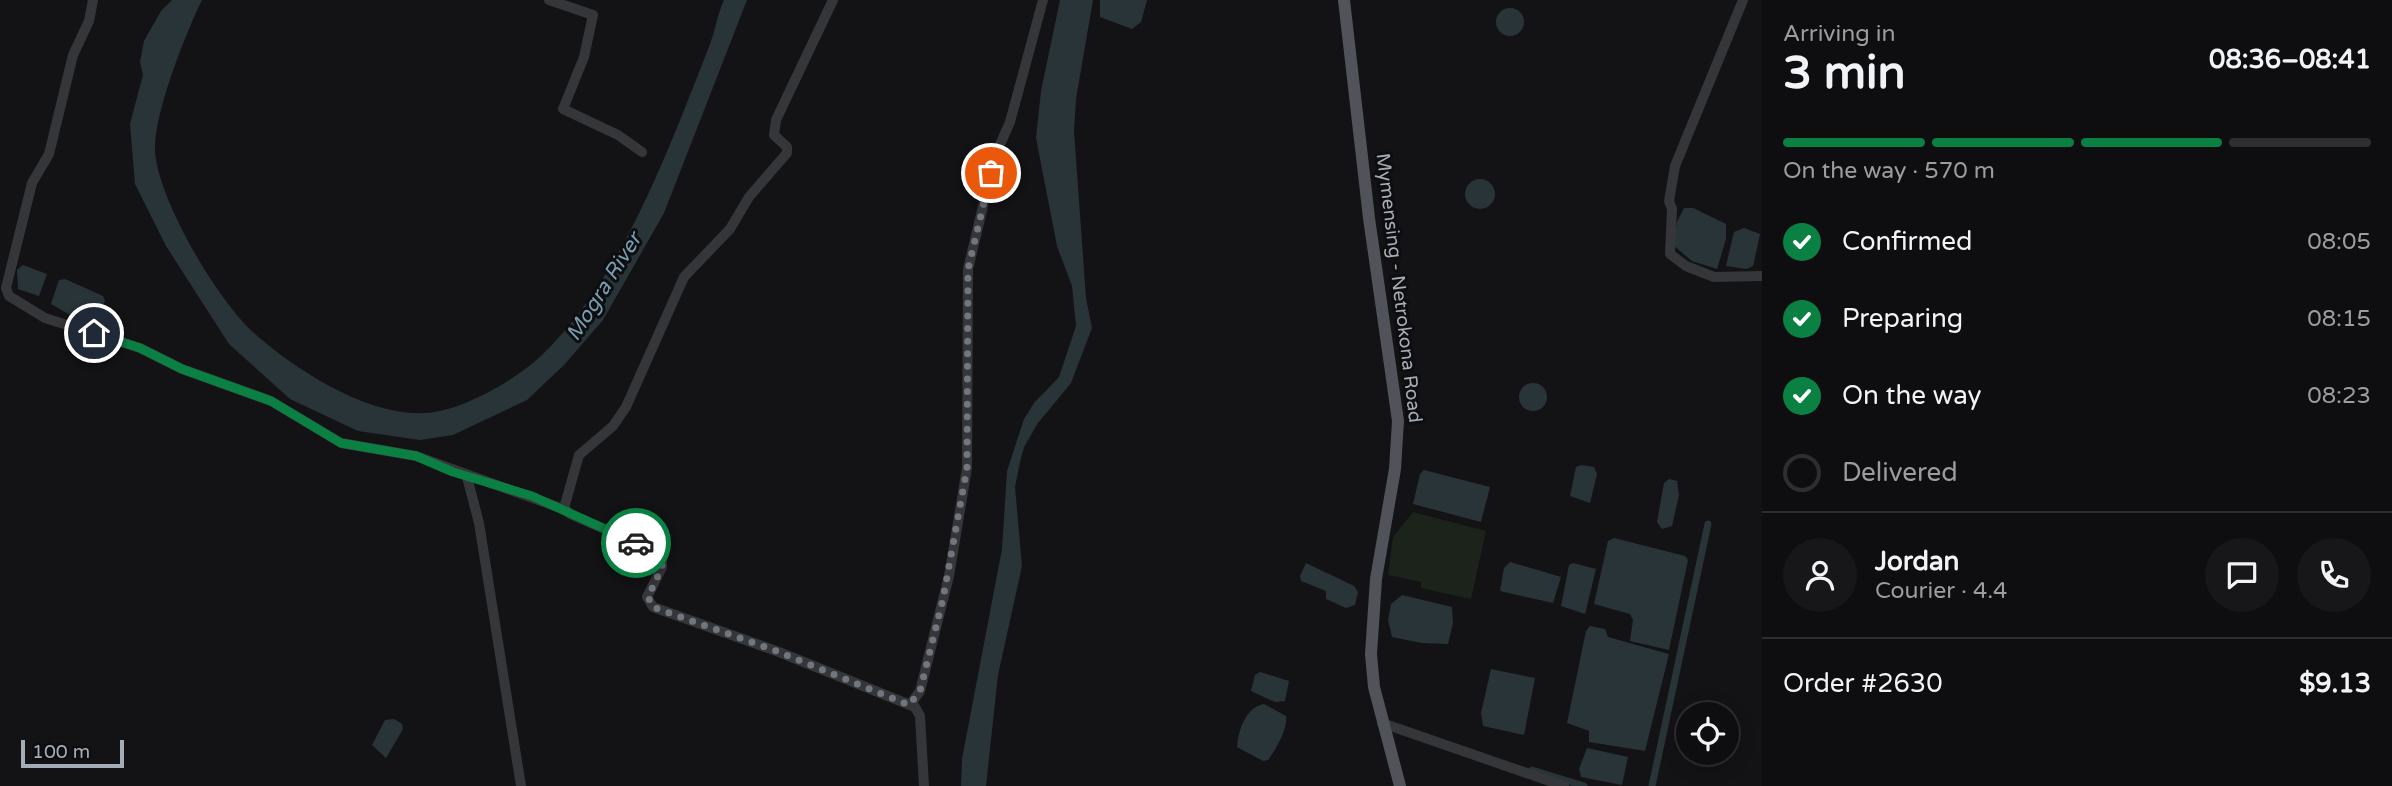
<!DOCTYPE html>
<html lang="en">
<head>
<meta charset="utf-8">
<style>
  :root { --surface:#0e0e10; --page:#171719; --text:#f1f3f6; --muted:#9b9c9f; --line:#2e2e30; --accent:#0b8043 }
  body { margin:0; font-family:"Varela Round",sans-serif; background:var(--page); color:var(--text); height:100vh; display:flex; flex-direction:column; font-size:26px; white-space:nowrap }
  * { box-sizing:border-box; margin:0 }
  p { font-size:23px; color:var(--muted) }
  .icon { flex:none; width:38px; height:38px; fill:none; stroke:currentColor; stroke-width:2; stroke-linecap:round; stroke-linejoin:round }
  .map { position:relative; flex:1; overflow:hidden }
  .sheet { display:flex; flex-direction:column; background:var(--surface); width:630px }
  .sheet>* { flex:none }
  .tools { position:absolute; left:1676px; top:702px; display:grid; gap:14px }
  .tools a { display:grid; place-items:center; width:63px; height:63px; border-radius:50%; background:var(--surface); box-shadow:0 4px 18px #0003,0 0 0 2px var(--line); font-size:35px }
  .scale { position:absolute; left:21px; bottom:18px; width:103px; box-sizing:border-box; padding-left:7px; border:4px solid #a4acb6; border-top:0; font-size:19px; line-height:24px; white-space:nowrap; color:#a4acb6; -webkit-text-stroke:5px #0e0e10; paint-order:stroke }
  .pin { position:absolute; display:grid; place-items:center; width:60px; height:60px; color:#fff; margin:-30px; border:4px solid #fff; border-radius:50%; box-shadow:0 2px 7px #0007 }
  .courier { position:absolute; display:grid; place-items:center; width:70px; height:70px; margin:-35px; border:5px solid #0b8043; border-radius:50%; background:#fff; color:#222; box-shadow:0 2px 9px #0007 }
  .headline em { font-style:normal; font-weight:800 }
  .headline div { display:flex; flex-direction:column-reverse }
  .headline { display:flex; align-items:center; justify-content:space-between; height:119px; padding:0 21px }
  h1 { font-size:46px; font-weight:800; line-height:52px }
  .bar { display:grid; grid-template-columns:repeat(4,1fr); gap:10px 7px; align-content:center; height:84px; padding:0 21px }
  .bar i { height:9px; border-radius:5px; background:var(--line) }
  .bar .current { background:var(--accent) }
  .bar p { grid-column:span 4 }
  .line { display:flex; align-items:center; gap:18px; padding:0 21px; border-top:2px solid var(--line) }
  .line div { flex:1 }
  .round { display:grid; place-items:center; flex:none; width:74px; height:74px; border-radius:37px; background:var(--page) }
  ol { padding:0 21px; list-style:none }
  li { display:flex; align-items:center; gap:21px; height:77px }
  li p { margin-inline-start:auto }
  li .icon { padding:7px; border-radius:50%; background:var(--accent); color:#fff; stroke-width:4 }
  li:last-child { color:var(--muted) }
  li i { width:38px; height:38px; border:4px solid var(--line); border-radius:50% }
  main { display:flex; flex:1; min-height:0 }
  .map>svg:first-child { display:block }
  .green { fill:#1b231b }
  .water { fill:#293439 }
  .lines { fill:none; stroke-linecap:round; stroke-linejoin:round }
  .canal { stroke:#293439; stroke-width:7 }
  .minor { stroke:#34363a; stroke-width:10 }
  .major { stroke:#505359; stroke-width:12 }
  .done { stroke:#71767e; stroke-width:7; stroke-dasharray:0 12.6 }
  .route { stroke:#0b8043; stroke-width:9 }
  .labels { text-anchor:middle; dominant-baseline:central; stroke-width:6; stroke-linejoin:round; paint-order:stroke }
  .street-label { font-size:19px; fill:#a4acb6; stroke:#0e0e10 }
  .water-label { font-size:21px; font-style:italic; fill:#799fb3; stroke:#0e0e10 }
</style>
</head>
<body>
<main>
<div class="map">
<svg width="1762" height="786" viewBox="0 0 1762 786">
  <rect width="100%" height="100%" fill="#131315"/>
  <path class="green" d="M1413 512 1486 531 1471 599 1421 588V582L1388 575 1393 537Z"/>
  <g class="water">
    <path d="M172 0H202C185 35 153 115 155 152 159 201 217 300 254 333 296 370 366 416 425 413 461 412 517 379 542 355 623 277 668 150 709 47 715 32 717 15 724 0H747L664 213 603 320 564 365 527 400 453 435 420 440 358 431 290 399 229 344 166 246 135 184 130 124 143 75 140 62 144 41 161 11Z"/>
    <path d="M1060 0H1093L1076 99 1074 131 1086 298 1092 328 1071 383 1038 423 1024 447 1020 462 1015 487 1022 566 998 675 986 786H961L962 759 1002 549 1007 471 1024 419 1034 403 1059 377 1076 326 1072 286 1057 246 1036 138 1041 91Z"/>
    <path d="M1100 0H1147L1141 22 1132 29 1100 17Z"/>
    <circle cx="1510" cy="22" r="14"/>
    <circle cx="1480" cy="194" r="15"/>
    <path d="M1684 208H1693L1726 224V239L1717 269 1692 261 1673 245 1677 222Z"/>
    <path d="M1744 228 1760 234 1753 266 1746 269 1726 266 1734 232Z"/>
    <path d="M23 265 47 274 39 296 18 289 17 270Z"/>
    <path d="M65 279 103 296 105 301 94 324 84 323 51 304 59 280Z"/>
    <circle cx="1533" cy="397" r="14"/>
    <path d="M1581 465 1594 467 1597 474 1590 503 1570 496 1576 467Z"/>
    <path d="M1424 470 1490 487 1481 522 1413 504 1420 474Z"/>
    <path d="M1669 479 1677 481 1679 495 1672 526 1662 529 1657 522 1664 483Z"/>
    <path d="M1614 538 1685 556 1688 560 1669 650 1630 641 1633 620 1630 614 1594 604 1608 541Z"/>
    <path d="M1510 562 1561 577 1553 603 1500 591 1504 568Z"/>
    <path d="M1306 563 1354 586 1358 592 1355 605 1346 608 1326 599V591L1301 581 1300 576Z"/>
    <path d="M1573 563 1596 569 1585 614 1561 606 1569 565Z"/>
    <path d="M1402 595 1452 607 1453 623 1448 644 1422 643 1392 637 1388 620 1391 604Z"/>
    <path d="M1590 626 1605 629 1608 637 1669 654 1645 751 1589 742V731L1567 723 1586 631Z"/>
    <path d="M1491 669 1535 678 1524 735 1483 726 1481 713Z"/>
    <path d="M1260 672 1289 681 1285 701 1275 702 1251 691 1255 675Z"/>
    <path d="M1264 704 1286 716C1288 729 1276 749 1268 760L1263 761 1237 747C1238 730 1246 707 1264 704Z"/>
    <path d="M394 719 402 724 403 729 386 758 372 745 385 720Z"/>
    <path d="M1587 748 1628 757 1622 785 1581 777 1579 769Z"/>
  </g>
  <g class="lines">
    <g class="canal">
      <path d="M1532 770 1584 786"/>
      <path d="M1652 786 1708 524"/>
    </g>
    <g class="minor">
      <path d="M93 0 89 21 73 55 49 154 32 183 6 288 9 296 45 318 140 348 182 369 271 401 341 443 416 456 566 510"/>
      <path d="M549 0 593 15 584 57 563 109 618 135 642 152"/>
      <path d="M833 0 776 120 774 135 787 147V153L749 197 730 229 684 277 626 407 613 426 579 455 564 508 570 514 657 552 662 558V567L647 597 653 607 779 652 915 707 920 716 924 786"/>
      <path d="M1743 0 1675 166 1669 201 1672 209 1670 254 1686 266 1714 277 1762 276"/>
      <path d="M467 477 479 523 521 786"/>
      <path d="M910 705 920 691 949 576 967 468 968 269 995 156 1010 122 1043 0"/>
      <path d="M1382 723 1564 786"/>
    </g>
    <path class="major" d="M1344 0 1369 218 1398 421 1395 469 1376 579 1371 654 1374 687 1400 786"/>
  </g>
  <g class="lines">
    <path class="done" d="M636 543 657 552 662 558V567L648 597 653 607 779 652 909 705 920 691 943 599 967 468 968 269 991 173"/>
    <path class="route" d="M94 333 140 348 182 369 271 401 341 443 416 456 453 472 532 496 636 543"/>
  </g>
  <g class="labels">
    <g class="street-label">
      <text transform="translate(1399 288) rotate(83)">Mymensing - Netrokona Road</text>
    </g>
    <g class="water-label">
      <text transform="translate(604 287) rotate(-58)">Mogra River</text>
    </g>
  </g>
</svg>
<div class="tools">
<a><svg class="icon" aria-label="locate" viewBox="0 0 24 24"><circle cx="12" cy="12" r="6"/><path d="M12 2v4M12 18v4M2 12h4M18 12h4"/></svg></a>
</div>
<div class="scale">100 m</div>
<div class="pin" style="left:991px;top:173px;background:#ea580c"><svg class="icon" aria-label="bag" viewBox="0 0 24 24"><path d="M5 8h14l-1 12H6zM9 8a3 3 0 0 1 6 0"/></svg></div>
<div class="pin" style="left:94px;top:333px;background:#1f2937"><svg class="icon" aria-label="home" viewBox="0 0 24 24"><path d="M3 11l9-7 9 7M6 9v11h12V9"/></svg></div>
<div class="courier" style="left:636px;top:543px"><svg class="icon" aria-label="car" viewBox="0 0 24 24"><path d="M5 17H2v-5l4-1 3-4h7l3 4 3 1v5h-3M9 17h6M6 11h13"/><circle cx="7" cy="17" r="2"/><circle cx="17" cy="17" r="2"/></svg></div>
</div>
<section class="sheet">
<div class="headline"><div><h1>3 min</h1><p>Arriving in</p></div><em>08:36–08:41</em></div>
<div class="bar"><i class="current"></i><i class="current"></i><i class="current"></i><i></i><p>On the way · 570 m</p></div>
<ol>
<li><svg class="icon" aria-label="check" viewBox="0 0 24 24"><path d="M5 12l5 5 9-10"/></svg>Confirmed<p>08:05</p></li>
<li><svg class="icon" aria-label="check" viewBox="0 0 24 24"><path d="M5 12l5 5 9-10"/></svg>Preparing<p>08:15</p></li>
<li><svg class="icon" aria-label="check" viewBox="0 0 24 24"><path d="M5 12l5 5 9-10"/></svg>On the way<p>08:23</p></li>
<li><i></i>Delivered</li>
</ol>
<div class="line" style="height:126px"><a class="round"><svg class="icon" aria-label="person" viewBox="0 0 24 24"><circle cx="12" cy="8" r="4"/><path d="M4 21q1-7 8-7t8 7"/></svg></a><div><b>Jordan</b><p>Courier · 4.4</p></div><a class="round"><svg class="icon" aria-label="chat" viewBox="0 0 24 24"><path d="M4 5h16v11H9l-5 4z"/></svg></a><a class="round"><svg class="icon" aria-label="phone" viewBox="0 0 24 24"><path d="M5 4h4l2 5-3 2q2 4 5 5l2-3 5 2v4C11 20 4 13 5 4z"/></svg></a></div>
<div class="line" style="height:91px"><div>Order #2630</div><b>$9.13</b></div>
</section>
</main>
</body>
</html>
